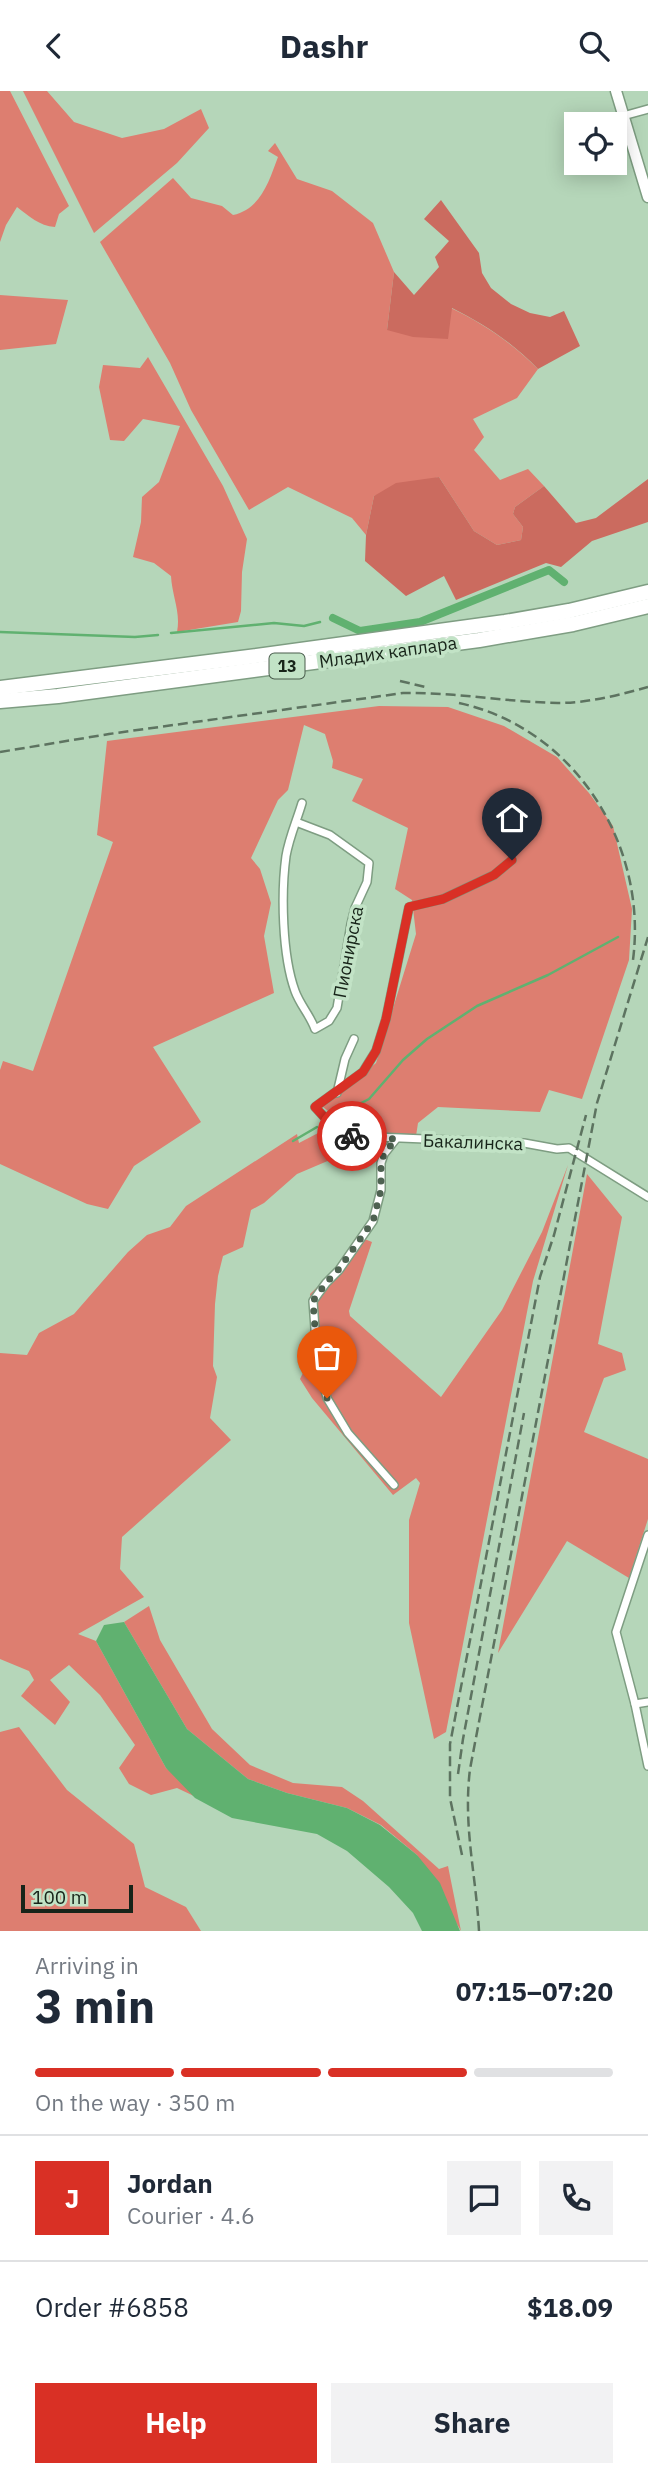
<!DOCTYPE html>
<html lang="en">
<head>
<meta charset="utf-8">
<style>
  :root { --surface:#fff; --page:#f2f2f3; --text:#1f2937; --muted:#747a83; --line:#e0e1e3; --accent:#d93025 }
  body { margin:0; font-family:"IBM Plex Sans",sans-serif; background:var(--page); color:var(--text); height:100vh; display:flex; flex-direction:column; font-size:26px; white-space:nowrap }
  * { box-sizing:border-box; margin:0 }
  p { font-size:23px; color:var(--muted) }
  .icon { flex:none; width:38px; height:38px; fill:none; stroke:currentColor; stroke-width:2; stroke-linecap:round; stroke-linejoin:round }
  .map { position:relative; height:1840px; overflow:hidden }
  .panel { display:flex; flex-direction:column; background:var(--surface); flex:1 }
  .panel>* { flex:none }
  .buttons { position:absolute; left:564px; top:21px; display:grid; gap:14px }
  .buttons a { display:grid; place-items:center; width:63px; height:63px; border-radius:0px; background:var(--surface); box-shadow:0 4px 18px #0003; font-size:35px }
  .scale { position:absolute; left:21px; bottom:18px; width:112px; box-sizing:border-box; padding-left:7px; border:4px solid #172419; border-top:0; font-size:19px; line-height:24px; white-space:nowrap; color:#172419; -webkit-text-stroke:5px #c2e3c6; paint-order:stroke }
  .pin { position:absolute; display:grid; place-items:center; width:60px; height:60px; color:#fff; margin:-72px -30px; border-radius:50% 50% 50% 0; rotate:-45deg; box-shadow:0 0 7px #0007 }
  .pin .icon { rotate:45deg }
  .courier { position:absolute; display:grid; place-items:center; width:70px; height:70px; margin:-35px; border:5px solid #d93025; border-radius:50%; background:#fff; color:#222; box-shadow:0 2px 9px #0007 }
  .head em { font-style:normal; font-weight:800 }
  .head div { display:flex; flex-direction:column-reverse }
  .head { display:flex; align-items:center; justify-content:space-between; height:119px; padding:0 35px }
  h1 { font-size:46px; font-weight:800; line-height:52px }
  .bar { display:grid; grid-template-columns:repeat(4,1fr); gap:10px 7px; align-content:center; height:84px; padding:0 35px }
  .bar i { height:9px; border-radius:5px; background:var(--line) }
  .bar .on { background:var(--accent) }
  .bar p { grid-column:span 4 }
  .line { display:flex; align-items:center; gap:18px; padding:0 35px; border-top:2px solid var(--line) }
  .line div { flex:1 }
  .round { display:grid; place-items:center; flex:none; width:74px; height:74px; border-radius:0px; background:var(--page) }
  .button { display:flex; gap:14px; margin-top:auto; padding:14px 35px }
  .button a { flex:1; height:80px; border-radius:0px; background:var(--accent); color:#fff; font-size:28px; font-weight:800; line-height:80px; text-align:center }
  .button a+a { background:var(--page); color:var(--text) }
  header { display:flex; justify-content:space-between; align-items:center; height:91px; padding:0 35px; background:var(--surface); font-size:32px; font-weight:800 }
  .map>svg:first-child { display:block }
  .green { fill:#dd7e70 }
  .forest { fill:#cb6b5f }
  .water { fill:#60b170 }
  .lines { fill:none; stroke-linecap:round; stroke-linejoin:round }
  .stream { stroke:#60b170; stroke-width:2.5 }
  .canal { stroke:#60b170; stroke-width:8 }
  .street-casing { stroke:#7e9d82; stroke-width:10 }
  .secondary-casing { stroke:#7e9d82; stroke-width:13 }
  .highway-casing { stroke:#7e9d82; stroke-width:17 }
  .street { stroke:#fff; stroke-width:7 }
  .secondary { stroke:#fff; stroke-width:10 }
  .highway { stroke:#fff; stroke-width:14 }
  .rail { stroke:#5d7360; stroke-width:2.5; stroke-dasharray:10 5; stroke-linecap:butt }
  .done { stroke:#4e6251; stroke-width:7; stroke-dasharray:0 12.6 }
  .route { stroke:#d93025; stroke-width:9 }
  .labels { text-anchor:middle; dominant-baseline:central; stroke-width:7; stroke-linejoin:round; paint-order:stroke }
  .shield { fill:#c2e3c6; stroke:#4a5d4d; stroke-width:2 }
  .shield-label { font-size:16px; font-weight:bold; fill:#172419 }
  .street-label { font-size:18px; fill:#172419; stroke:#c2e3c6 }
</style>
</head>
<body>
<header><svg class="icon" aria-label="back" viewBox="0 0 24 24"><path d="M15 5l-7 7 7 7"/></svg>Dashr<svg class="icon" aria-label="search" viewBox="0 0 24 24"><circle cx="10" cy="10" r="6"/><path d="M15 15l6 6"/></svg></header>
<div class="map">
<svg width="648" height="1840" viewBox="0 0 648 1840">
  <rect width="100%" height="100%" fill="#b5d6b9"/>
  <g class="green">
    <path d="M0 0H10L69 115 59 123 55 136C39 135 29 125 17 116L6 134 0 151Z"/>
    <path d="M23 0H47L74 31 122 47 164 38 201 18 209 37 177 72 94 142Z"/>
    <path d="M275 52 297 88 332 100 373 132 394 181 387 239 451 217C484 233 512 252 538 278L517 307 473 328 484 346 474 359 500 389 528 378 544 395 515 416 513 423 523 436 521 449 497 454 474 440 439 386 374 405 366 444 352 427 288 396 249 419 191 319 170 272 100 151 173 87 191 107 222 115 233 124C261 118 269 90 278 66L268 60Z"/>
    <path d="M0 204 68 209 56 253 0 259Z"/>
    <path d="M148 266 223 395 247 448 242 481 241 520 238 531 177 541C181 521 172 505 171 485L154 472 133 466 141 431 142 406 159 391 180 335 143 328 124 350 110 349 99 296 103 274 140 277Z"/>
    <path d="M379 615 448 616 504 635 557 666 589 702 613 735 632 818 629 869 582 1008 549 999 540 1021 438 1016 418 1032 416 1045 351 1038 323 1016 376 972 416 843 412 809 395 798 408 737 352 710 363 688 332 677 333 670 325 643 304 634 288 699 278 709 251 767 260 778 271 812 264 845 274 902 153 956 201 1031 134 1075 108 1118 87 1113 0 1073V979L3 970 33 980 113 751 97 744 107 650Z"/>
    <path d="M322 1040 337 1066 297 1083 264 1112 251 1119 243 1156 223 1165 218 1185 215 1213 213 1275 217 1286 210 1327 231 1349 122 1446 120 1478 144 1506 78 1543 96 1550 166 1677 215 1715 177 1697 151 1704 129 1693 119 1677 135 1654 100 1604 69 1574 50 1589 70 1611 55 1634 21 1605 34 1589 29 1580 0 1568V1262L27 1264 39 1242 74 1223 128 1161 147 1144 170 1136 186 1115 297 1043 299 1052Z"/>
    <path d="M568 1074 533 1190 446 1641 434 1648 409 1532V1429L420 1392 416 1387 393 1404 312 1307 300 1288 315 1257 314 1225 310 1203 331 1183 357 1145 372 1151 349 1220 350 1225 441 1306 502 1219 542 1141Z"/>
    <path d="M587 1083 622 1126 598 1253 622 1262 626 1279 604 1287 584 1341 648 1368V1428L629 1487 567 1450 498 1562Z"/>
    <path d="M149 1515 160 1549 212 1638 250 1674 293 1692 342 1696 363 1710 439 1778 448 1775 461 1840 417 1764 381 1734 347 1717 287 1702 248 1688 187 1638 124 1531Z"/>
    <path d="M19 1636 67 1699 134 1753 145 1796 186 1816 201 1840H0V1641Z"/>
  </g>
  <g class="forest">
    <path d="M441 109 479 162 482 182 491 197 511 213 530 222 550 226 564 220 580 255 538 278C513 252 484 233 452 217L448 248 413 246 387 239 394 181 414 204 439 176 435 166 449 150 424 128Z"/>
    <path d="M439 386 474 440 497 454 521 449 523 436 513 423 515 416 544 395 576 432 596 427 648 388V431L592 450 561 476 546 472 456 509 444 485 406 505 365 470 366 444 374 405 396 392Z"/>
  </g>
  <path class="water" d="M124 1531 187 1638 248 1688 287 1702 347 1717 380 1734 417 1764 440 1792 460 1840H422L413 1822 389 1796 347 1760 317 1743 232 1727 195 1707 166 1677 96 1550 104 1534Z"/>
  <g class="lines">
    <g class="stream">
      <path d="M0 541 135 546 158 544"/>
      <path d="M171 542 274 532 304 535 320 531"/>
      <path d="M332 1027 369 1008 403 969 427 948 477 915 548 884 618 846"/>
      <path d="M293 1050 317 1036"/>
    </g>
    <path class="canal" d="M333 527 360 540 420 531 549 479 564 491"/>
    <defs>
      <g id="street">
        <path d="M623 25 648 18"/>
        <path d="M296 731 330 744 369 772 367 791 355 817 351 833 337 917 329 930 315 938C310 924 300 914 295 900 282 864 281 802 286 765 289 747 297 729 302 712"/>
        <path d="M512 769 494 784 443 808 409 816 386 928 376 960 363 981 315 1016 336 1039 352 1045 524 1052 557 1058 569 1057 648 1106"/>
        <path d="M337 1002 345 968 354 948"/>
        <path d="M394 1394 348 1342 327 1307 317 1265 313 1210 326 1192 339 1179 373 1130 381 1099V1072L384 1063 396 1048"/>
        <path d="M648 1444 616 1541 635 1613 648 1675"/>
        <path d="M635 1613 648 1611"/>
      </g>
      <path id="secondary" d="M616 0 648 106"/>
      <g id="highway">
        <path d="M0 597 241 567 505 531 569 520 648 501"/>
        <path d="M0 610 58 605 479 549 573 533 648 515"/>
      </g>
    </defs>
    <use href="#street" class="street-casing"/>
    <use href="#secondary" class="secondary-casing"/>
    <use href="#highway" class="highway-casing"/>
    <use href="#street" class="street"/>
    <use href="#secondary" class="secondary"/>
    <use href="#highway" class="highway"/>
    <g class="rail">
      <path d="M400 590 425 596"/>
      <path d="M459 612C574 637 648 753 633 869"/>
      <path d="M0 661 109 643 403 602C455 601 506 611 558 612 588 612 619 604 648 596"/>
      <path d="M458 1683 463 1648 524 1322"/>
      <path d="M462 1764 450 1707V1653L540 1186 554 1144 586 1024"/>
      <path d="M479 1840C476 1783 463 1736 470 1678L597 1012 648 846"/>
    </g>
  </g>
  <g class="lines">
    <path class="done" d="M327 1307 317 1265 313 1210 326 1192 339 1178 373 1130 381 1099V1072L384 1063 396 1048 352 1045"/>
    <path class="route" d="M352 1045 336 1039 315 1016 363 981 376 960 386 928 409 816 443 808 494 784 512 769"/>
  </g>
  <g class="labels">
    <rect class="shield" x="269.5" y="562.5" width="35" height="25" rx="5"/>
    <g class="shield-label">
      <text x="287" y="575">13</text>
    </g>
    <g class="street-label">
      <text transform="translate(388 561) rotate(-8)">Младих каплара</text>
      <text transform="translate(348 861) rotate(-79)">Пионирска</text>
      <text transform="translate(473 1051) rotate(2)">Бакалинска</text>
    </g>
  </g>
</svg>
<div class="buttons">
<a><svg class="icon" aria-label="locate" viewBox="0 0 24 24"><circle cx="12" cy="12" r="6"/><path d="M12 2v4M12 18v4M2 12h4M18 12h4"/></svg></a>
</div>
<div class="scale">100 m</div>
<div class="pin" style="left:327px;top:1307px;background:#ea580c"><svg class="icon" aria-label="bag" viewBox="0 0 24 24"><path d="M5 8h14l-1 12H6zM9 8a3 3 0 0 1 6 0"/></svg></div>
<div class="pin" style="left:512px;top:769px;background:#1f2937"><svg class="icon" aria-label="home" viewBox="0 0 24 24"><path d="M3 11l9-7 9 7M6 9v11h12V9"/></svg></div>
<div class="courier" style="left:352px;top:1045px"><svg class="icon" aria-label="bike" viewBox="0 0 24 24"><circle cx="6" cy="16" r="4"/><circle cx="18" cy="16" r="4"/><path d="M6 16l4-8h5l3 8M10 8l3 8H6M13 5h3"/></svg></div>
</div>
<section class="panel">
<div class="head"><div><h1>3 min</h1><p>Arriving in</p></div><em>07:15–07:20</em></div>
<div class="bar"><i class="on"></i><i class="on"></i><i class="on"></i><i></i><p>On the way · 350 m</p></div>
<div class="line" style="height:126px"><b class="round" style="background:var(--accent);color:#fff">J</b><div><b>Jordan</b><p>Courier · 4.6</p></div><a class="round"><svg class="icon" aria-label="chat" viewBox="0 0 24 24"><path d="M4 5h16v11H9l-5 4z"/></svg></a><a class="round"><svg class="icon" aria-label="phone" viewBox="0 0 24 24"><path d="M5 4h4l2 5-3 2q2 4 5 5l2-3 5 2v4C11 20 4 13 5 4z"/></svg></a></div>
<div class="line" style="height:91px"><div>Order #6858</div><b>$18.09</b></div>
<div class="button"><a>Help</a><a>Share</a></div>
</section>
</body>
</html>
